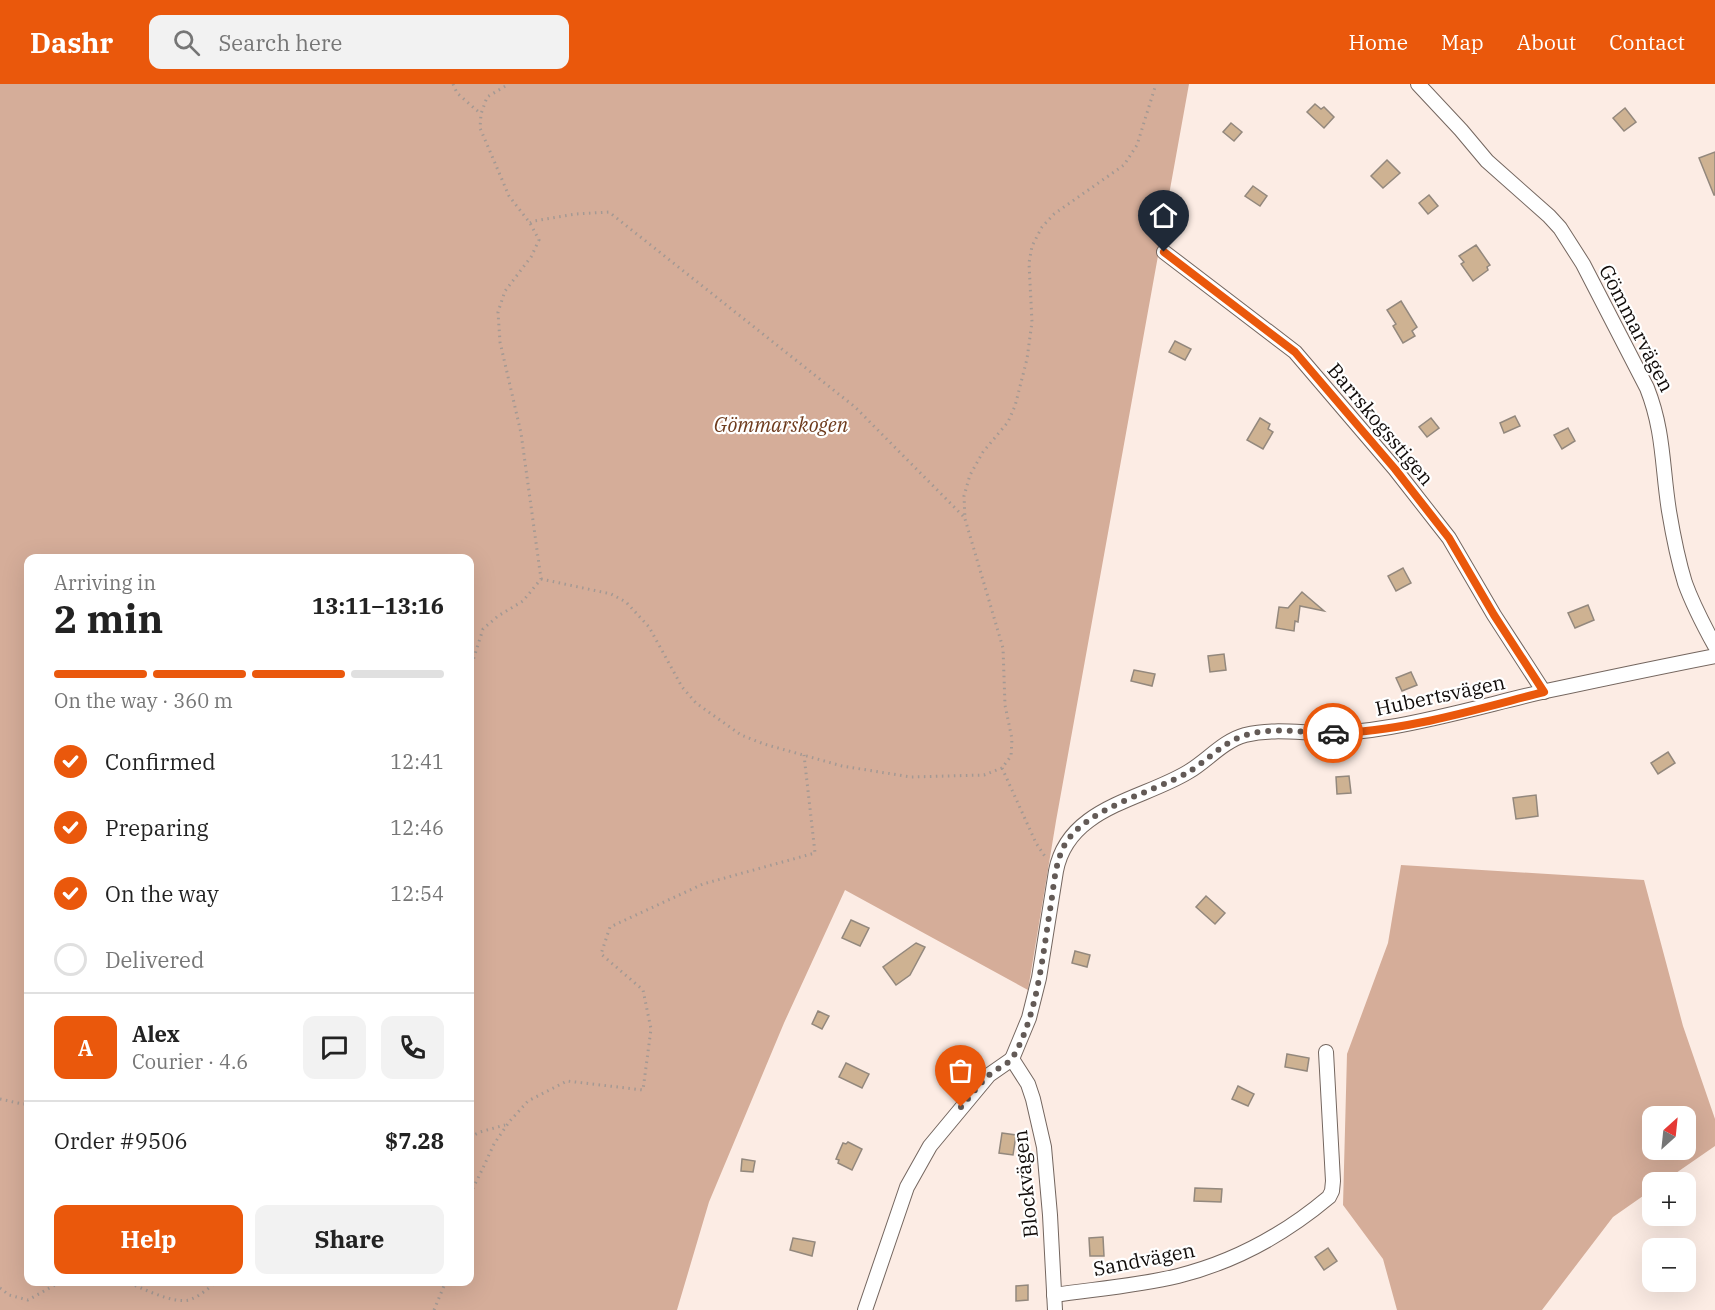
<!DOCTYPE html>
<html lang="en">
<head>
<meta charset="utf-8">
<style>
  :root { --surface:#fff; --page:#f2f2f2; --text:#222; --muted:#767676; --line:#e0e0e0; --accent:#ea580c }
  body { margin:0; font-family:"IBM Plex Serif",serif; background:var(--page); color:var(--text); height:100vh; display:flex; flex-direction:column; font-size:22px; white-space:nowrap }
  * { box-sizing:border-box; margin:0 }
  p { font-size:20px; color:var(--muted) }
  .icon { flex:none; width:33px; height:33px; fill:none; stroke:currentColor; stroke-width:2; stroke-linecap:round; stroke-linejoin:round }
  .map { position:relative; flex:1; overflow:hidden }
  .sheet { position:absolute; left:24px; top:470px; width:450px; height:732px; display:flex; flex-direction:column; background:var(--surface); border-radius:12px; box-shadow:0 6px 24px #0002 }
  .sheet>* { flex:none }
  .needle { width:39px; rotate:27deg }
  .controls { position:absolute; left:1642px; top:1022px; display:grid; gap:12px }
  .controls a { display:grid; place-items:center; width:54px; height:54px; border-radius:12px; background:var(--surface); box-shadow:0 6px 24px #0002; font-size:30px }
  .pin { position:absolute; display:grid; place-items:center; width:51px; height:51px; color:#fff; margin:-62px -26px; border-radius:50% 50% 50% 0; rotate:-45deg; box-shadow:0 0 6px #0007 }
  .pin .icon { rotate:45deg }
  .courier { position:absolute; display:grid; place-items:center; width:60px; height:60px; margin:-30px; border:4px solid #ea580c; border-radius:50%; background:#fff; color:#222; box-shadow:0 2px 8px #0007 }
  .head em { font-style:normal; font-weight:700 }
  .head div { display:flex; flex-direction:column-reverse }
  .head { display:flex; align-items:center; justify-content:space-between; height:102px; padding:0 30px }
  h1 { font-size:39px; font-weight:700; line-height:45px }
  .bar { display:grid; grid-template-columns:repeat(4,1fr); gap:9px 6px; align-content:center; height:72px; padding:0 30px }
  .bar i { height:8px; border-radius:4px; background:var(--line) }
  .bar .on { background:var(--accent) }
  .bar p { grid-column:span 4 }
  .line { display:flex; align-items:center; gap:15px; padding:0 30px; border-top:2px solid var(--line) }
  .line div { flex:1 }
  .round { display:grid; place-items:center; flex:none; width:63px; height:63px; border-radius:12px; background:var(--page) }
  ol { padding:0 30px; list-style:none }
  li { display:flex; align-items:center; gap:18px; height:66px }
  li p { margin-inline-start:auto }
  li .icon { padding:6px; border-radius:50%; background:var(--accent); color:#fff; stroke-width:4 }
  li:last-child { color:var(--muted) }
  li i { width:33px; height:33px; border:3px solid var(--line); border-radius:50% }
  .button { display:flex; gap:12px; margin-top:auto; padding:12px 30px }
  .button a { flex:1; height:69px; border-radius:12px; background:var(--accent); color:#fff; font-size:24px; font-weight:700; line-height:69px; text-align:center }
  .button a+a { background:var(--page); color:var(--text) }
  header { display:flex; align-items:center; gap:36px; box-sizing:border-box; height:84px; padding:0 30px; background:var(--accent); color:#fff }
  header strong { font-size:28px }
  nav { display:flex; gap:33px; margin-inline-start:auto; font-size:21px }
  .search { width:420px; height:54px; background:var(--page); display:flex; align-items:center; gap:15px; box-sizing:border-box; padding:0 21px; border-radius:12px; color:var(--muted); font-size:22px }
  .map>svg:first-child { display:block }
  .forest { fill:#d5ad99; fill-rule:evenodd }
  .building { fill:#ceb292; stroke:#93887d; stroke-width:1.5 }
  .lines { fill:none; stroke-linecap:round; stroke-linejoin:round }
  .minor-casing { stroke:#74665f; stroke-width:16 }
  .path { stroke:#a49993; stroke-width:3; stroke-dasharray:1.5 4.5; stroke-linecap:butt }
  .minor { stroke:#fff; stroke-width:14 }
  .done { stroke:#635a56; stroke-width:6; stroke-dasharray:0 10.8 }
  .route { stroke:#ea580c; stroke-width:8 }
  .labels { text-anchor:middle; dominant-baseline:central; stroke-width:4.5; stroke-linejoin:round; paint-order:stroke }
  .street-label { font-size:20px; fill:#100b09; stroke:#fff }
  .park-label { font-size:20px; font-style:italic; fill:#6e3b1d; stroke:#fff }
</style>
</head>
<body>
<header>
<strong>Dashr</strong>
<div class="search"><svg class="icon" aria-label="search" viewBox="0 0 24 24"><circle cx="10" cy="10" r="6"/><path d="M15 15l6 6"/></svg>Search here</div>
<nav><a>Home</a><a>Map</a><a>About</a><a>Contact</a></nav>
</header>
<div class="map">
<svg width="1715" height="1226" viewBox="0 0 1715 1226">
  <rect width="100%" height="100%" fill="#fcece4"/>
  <g class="forest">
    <path d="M0 0H1189L1056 737 1028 906 845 806 784 939 709 1118 677 1226H0ZM28 474H470V1197H28Z"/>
    <path d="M1401 781 1644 796 1683 942 1715 1035V1062L1663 1098H1653V1105L1613 1133 1542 1226H1397L1383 1175 1343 1121 1347 970 1388 859ZM1653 1032H1686V1065H1653Z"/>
  </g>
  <g class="building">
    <path d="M1315 20 1321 25 1324 23 1334 33 1324 44 1307 28Z"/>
    <path d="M1625 24 1636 38 1624 47 1613 34Z"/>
    <path d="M1231 39 1242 48 1234 57 1223 48Z"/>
    <path d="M1715 68V111H1714L1699 74Z"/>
    <path d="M1387 76 1400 89 1383 104 1371 92Z"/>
    <path d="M1253 102 1267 112 1260 122 1245 112Z"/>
    <path d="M1429 111 1438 122 1428 130 1419 119Z"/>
    <path d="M1476 161 1490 181 1487 183 1488 186 1473 197 1461 180 1464 178 1459 172Z"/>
    <path d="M1401 217 1417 243 1412 247 1415 252 1403 259 1393 242 1396 240 1387 226Z"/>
    <path d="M1175 257 1191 265 1185 276 1169 268Z"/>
    <path d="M1515 332 1520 342 1504 349 1500 339Z"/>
    <path d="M1260 334 1270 340 1268 345 1273 348 1263 365 1247 356Z"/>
    <path d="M1431 334 1439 344 1427 353 1419 343Z"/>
    <path d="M1568 344 1575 357 1562 365 1554 351Z"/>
    <path d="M1403 484 1411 499 1396 507 1388 492Z"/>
    <path d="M1302 508 1324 527 1300 522 1298 538 1295 537 1294 547 1276 544 1279 523 1288 524Z"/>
    <path d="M1588 521 1594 536 1575 544 1568 529Z"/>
    <path d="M1224 570 1226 586 1210 588 1208 572Z"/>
    <path d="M1134 586 1155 590 1152 602 1131 597Z"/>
    <path d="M1411 588 1417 601 1402 607 1396 594Z"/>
    <path d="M1668 668 1675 679 1658 690 1651 679Z"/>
    <path d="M1349 692 1351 709 1337 710 1336 693Z"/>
    <path d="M1536 711 1538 732 1516 735 1513 714Z"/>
    <path d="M1206 812 1225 829 1215 840 1196 823Z"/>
    <path d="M851 836 869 844 860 862 842 854Z"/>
    <path d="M916 859 925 863 910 891 896 901 883 883Z"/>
    <path d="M1075 867 1090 871 1087 883 1072 879Z"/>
    <path d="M818 927 829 932 822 945 812 940Z"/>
    <path d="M1287 970 1309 974 1307 987 1285 983Z"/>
    <path d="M846 979 869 990 862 1004 839 993Z"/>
    <path d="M1238 1002 1254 1010 1248 1022 1232 1015Z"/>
    <path d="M1002 1049 1016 1051 1013 1071 999 1069Z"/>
    <path d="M848 1058 862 1065 852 1086 838 1079 839 1076 836 1075 843 1059 846 1060Z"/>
    <path d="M742 1075 755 1077 753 1088 741 1087Z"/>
    <path d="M1195 1104 1222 1105 1221 1118 1194 1117Z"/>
    <path d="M1103 1153 1104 1172H1090L1089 1154Z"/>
    <path d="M793 1154 815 1158 812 1172 790 1166Z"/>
    <path d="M1328 1164 1337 1177 1324 1186 1315 1173Z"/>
    <path d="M1028 1201V1216L1016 1217V1202Z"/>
  </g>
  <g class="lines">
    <defs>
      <g id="minor">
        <path d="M1418 0 1461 46 1487 77 1549 132 1560 144 1583 180 1647 304C1664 347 1662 383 1669 427 1673 451 1678 476 1685 499 1693 521 1704 542 1715 562"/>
        <path d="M1164 168 1295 268 1395 385 1449 454 1494 531 1544 608"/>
        <path d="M1012 975 1029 934 1039 894 1056 787C1068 723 1142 716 1188 688 1207 677 1223 657 1245 651 1270 645 1293 648 1318 649 1342 650 1367 647 1390 643 1443 634 1494 619 1546 607 1602 595 1659 583 1715 572"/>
        <path d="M1012 975 1028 1000 1033 1015 1044 1063 1050 1131 1055 1226"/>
        <path d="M1054 1211C1095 1205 1137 1202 1178 1192 1234 1178 1285 1150 1329 1113L1332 1107 1333 1097 1326 968"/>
        <path d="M865 1226 907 1103 930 1062 989 991 1012 975"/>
      </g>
    </defs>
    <use href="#minor" class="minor-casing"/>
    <g class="path">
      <path d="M453 0 457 9 481 30"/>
      <path d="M530 139 534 137 576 130 609 128 855 323 964 433"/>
      <path d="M541 495 611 510 626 518 649 543 682 603 696 619 741 651 764 660 842 682 911 693 984 691 1002 684 1011 672 1012 655 1005 621 1003 564 965 435 964 412 970 391 983 368 1008 338 1015 322 1027 275 1032 238 1029 179 1032 162 1042 143 1054 130 1124 81 1137 61 1156 0"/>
      <path d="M470 586 483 545 498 532 523 517 541 495 521 349 500 258 498 228 505 207 531 173 539 156 530 139 509 112 480 44 481 30 487 13 509 0"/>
      <path d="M1002 684 1036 759 1046 774"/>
      <path d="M0 1015 22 1020H28"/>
      <path d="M470 1053 480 1048 505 1041"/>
      <path d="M470 1110 482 1086 494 1060 509 1038 528 1017 567 997 643 1006 651 945 643 906 601 870 610 843 703 800 815 769 804 671"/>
      <path d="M124 1197C141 1203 171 1220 189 1216 200 1212 209 1204 217 1197"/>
      <path d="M0 1204 9 1211 28 1216 62 1197"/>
      <path d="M434 1226 446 1197"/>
    </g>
    <use href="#minor" class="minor"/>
  </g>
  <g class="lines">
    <path class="done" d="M961 1023C970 1013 978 1001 988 992 995 985 1008 981 1013 973 1038 931 1043 867 1051 820 1054 800 1055 780 1064 762 1084 725 1151 709 1187 689 1206 678 1222 659 1243 652 1272 642 1304 649 1333 649"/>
    <path class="route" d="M1164 168 1295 268 1395 385 1449 454 1494 531 1544 608C1477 625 1403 648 1333 649"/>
  </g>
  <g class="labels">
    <g class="street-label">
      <text transform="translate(1637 244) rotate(63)">Gömmarvägen</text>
      <text transform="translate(1381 340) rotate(50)">Barrskogsstigen</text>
      <text transform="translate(1440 611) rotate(-12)">Hubertsvägen</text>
      <text transform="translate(1025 1100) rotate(-96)">Blockvägen</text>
      <text transform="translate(1144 1175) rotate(-11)">Sandvägen</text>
    </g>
    <g class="park-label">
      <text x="781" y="340">Gömmarskogen</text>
    </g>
  </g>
</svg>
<div class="controls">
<a><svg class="needle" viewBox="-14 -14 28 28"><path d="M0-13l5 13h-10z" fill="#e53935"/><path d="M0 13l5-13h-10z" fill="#767676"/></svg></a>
<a>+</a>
<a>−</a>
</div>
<div class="pin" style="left:961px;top:1023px;background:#ea580c"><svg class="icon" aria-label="bag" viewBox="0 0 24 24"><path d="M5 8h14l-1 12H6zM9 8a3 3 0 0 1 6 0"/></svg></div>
<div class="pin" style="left:1164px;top:168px;background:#1f2937"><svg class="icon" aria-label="home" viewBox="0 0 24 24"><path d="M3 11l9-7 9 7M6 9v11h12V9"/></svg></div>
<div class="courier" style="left:1333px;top:649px"><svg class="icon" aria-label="car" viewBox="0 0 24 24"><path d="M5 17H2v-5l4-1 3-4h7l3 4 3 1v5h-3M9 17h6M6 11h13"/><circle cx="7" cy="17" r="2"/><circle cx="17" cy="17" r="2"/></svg></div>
<section class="sheet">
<div class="head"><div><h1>2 min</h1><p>Arriving in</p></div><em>13:11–13:16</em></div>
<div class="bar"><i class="on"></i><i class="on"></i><i class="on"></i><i></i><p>On the way · 360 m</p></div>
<ol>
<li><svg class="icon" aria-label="check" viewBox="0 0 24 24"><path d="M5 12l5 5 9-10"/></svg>Confirmed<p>12:41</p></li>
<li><svg class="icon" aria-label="check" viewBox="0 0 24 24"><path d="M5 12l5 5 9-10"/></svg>Preparing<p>12:46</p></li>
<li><svg class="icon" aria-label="check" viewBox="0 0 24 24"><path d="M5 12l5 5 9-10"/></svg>On the way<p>12:54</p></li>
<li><i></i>Delivered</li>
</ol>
<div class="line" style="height:108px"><b class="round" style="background:var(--accent);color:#fff">A</b><div><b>Alex</b><p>Courier · 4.6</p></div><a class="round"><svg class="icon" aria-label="chat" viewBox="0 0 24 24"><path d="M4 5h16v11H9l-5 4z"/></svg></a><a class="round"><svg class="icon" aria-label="phone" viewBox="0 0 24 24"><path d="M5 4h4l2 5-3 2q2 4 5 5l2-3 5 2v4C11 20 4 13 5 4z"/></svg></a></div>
<div class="line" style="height:78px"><div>Order #9506</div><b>$7.28</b></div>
<div class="button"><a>Help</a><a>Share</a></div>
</section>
</div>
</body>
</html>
